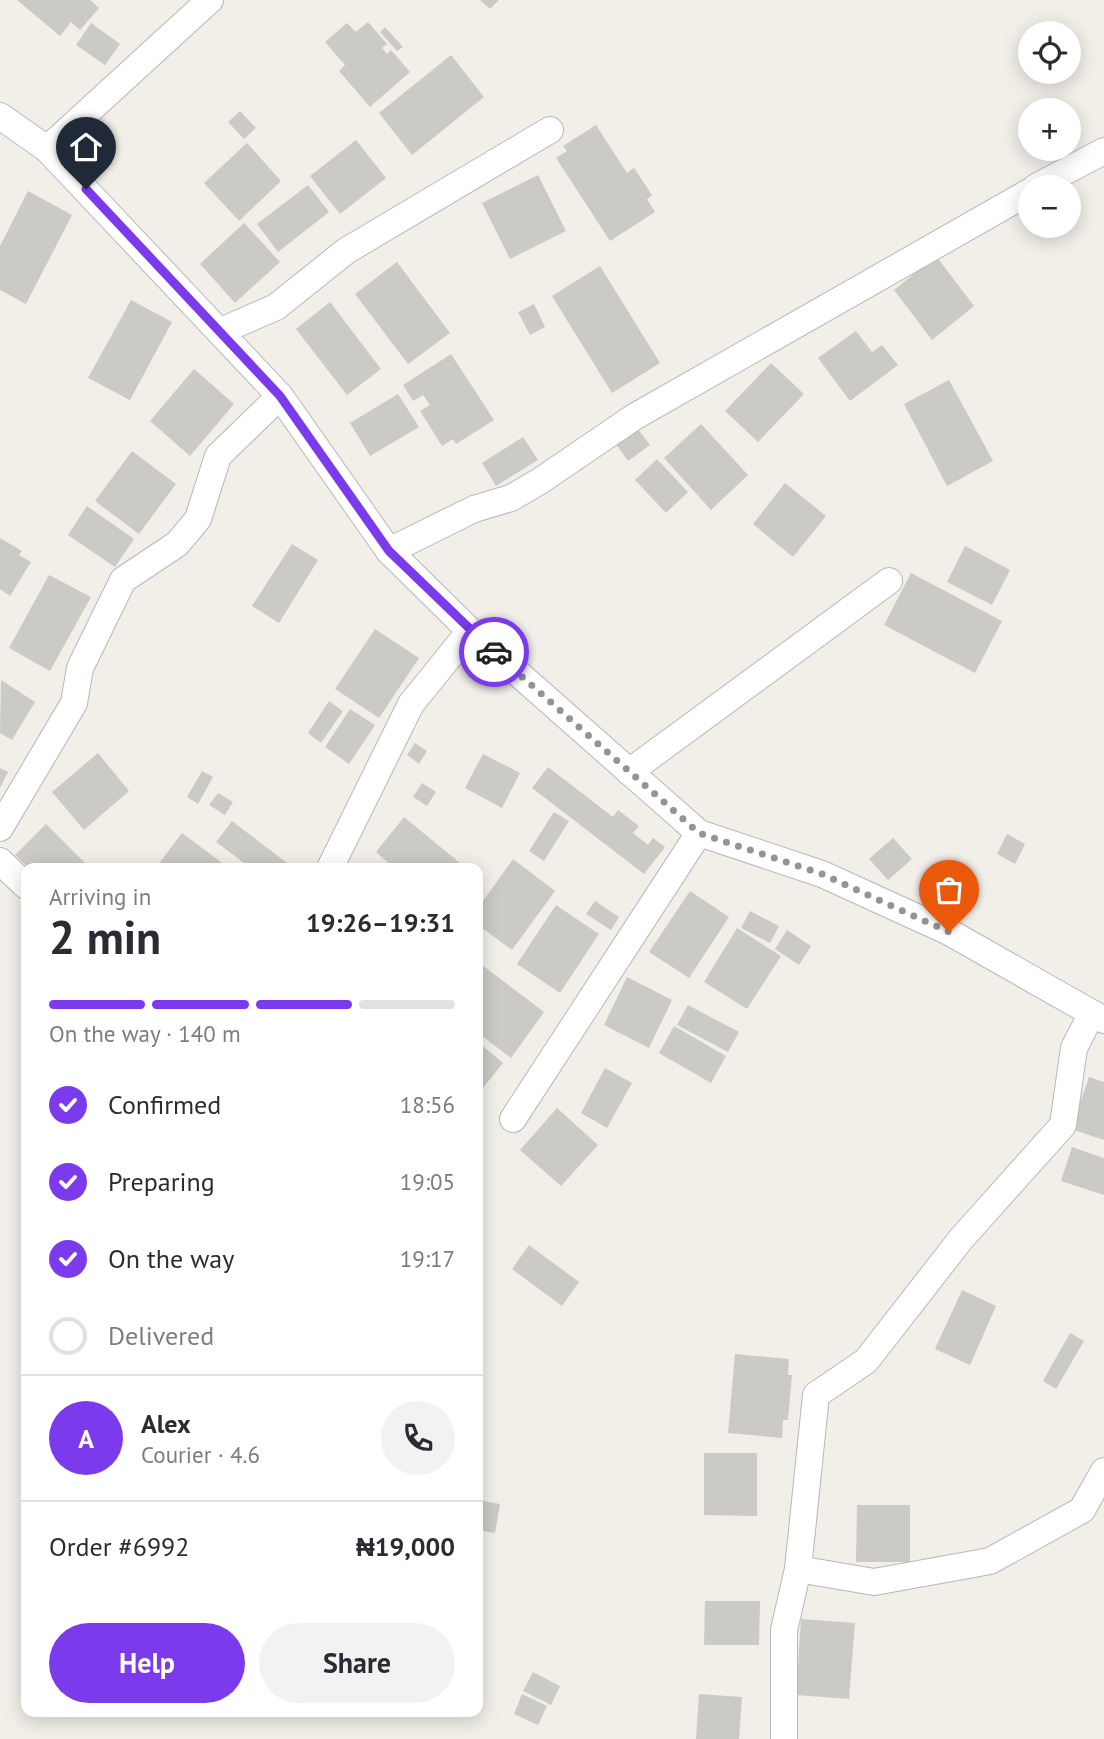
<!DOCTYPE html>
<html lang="en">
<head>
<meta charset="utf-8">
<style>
  :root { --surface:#fff; --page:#f2f2f3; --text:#2b2b33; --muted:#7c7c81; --line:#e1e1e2; --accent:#7c3aed }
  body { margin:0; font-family:"PT Sans",sans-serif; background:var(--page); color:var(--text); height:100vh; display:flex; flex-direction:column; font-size:26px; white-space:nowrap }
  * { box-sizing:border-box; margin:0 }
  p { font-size:23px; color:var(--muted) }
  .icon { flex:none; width:38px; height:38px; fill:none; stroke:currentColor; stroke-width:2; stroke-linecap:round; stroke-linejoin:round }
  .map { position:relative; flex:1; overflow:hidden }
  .details { position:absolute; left:21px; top:863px; width:462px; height:854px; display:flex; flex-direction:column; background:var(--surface); border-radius:14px; box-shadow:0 4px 18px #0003 }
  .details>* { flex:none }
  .buttons { position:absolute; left:1018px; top:21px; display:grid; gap:14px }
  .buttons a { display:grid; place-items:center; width:63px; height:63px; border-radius:50%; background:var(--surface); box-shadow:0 4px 18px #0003; font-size:35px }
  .pin { position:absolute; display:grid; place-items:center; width:60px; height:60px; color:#fff; margin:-72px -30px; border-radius:50% 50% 50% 0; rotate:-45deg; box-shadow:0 0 7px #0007 }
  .pin .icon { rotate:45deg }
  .courier { position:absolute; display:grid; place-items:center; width:70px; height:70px; margin:-35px; border:5px solid #7c3aed; border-radius:50%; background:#fff; color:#222; box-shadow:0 2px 9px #0007 }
  .head em { font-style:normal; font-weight:700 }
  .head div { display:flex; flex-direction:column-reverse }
  .head { display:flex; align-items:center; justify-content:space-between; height:119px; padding:0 28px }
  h1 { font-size:46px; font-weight:700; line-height:52px }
  .bar { display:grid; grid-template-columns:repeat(4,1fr); gap:10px 7px; align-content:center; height:84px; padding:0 28px }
  .bar i { height:9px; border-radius:5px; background:var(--line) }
  .bar .on { background:var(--accent) }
  .bar p { grid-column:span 4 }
  .line { display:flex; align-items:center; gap:18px; padding:0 28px; border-top:2px solid var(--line) }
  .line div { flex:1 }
  .round { display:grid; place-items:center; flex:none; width:74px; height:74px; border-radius:37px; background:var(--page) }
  ol { padding:0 28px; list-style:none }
  li { display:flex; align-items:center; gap:21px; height:77px }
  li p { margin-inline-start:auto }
  li .icon { padding:7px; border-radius:50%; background:var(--accent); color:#fff; stroke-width:4 }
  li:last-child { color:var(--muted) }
  li i { width:38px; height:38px; border:4px solid var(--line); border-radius:50% }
  .action { display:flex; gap:14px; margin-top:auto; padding:14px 28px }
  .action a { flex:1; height:80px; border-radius:42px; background:var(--accent); color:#fff; font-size:28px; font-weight:700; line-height:80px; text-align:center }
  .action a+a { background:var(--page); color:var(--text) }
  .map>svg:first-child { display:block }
  .building { fill:#cccac5 }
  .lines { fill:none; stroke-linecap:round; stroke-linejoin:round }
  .minor-casing { stroke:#b5b8bc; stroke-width:28 }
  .minor { stroke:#fff; stroke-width:26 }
  .done { stroke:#929495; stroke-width:7; stroke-dasharray:0 12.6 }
  .route { stroke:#7c3aed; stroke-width:9 }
</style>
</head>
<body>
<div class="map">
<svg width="1104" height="1739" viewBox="0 0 1104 1739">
  <rect width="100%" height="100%" fill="#f1efe8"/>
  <g class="building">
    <path d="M17 0H90L99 8 80 30 71 22 60 36Z"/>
    <path d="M480 0H499L490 9Z"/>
    <path d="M368 22 387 44 382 48 387 54 391 50 410 72 370 107 339 71 345 65 325 42 347 23 356 32Z"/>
    <path d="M91 23 120 44 105 65 76 45Z"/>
    <path d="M385 27 403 47 397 51 380 32Z"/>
    <path d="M451 55 484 97 412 155 379 113Z"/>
    <path d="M240 111 256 128 244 139 228 122Z"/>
    <path d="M596 125 627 173 634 168 652 195 647 199 655 212 610 241 556 158 567 151 563 146Z"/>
    <path d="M356 140 386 178 340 214 310 176Z"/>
    <path d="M247 143 281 181 239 221 204 183Z"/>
    <path d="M538 175 566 231 510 259 482 203Z"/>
    <path d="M308 185 329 212 278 252 257 224Z"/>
    <path d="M28 191 72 215 26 304 0 290V246Z"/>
    <path d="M244 223 280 262 235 303 200 264Z"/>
    <path d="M936 256 974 306 932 340 894 290Z"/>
    <path d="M397 262 450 333 408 364 355 294Z"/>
    <path d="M600 266 660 363 612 393 552 296Z"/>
    <path d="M131 300 172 322 130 400 88 378Z"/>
    <path d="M330 302 381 369 347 395 296 329Z"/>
    <path d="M534 304 545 327 530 335 518 312Z"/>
    <path d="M856 331 872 352 882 345 898 365 850 401 818 358Z"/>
    <path d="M451 354 494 420 456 444 453 439 442 446 420 411 430 405 423 395 413 401 403 385Z"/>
    <path d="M771 363 804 394 758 442 725 411Z"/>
    <path d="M194 369 234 404 190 456 150 421Z"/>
    <path d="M949 380 993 461 947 486 904 404Z"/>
    <path d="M398 394 419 427 370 456 350 423Z"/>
    <path d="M701 424 748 475 711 510 664 458Z"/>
    <path d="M637 428 650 445 628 461 615 443Z"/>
    <path d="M523 437 538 460 496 486 482 463Z"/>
    <path d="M132 451 176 484 139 534 95 501Z"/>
    <path d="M657 459 688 492 666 513 635 480Z"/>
    <path d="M785 483 826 516 793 557 753 524Z"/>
    <path d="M87 506 134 539 115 567 68 535Z"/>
    <path d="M0 538 22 551 19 555 31 562 10 596 0 589Z"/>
    <path d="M292 544 318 560 279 623 252 606Z"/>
    <path d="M965 546 1010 570 992 605 947 582Z"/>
    <path d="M911 573 1002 621 975 673 884 625Z"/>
    <path d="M49 575 91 597 50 671 9 648Z"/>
    <path d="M375 629 419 658 379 718 335 689Z"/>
    <path d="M1 680 35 702 12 740 0 733Z"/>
    <path d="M329 701 343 711 321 743 308 733Z"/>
    <path d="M350 709 375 725 349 764 325 747Z"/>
    <path d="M415 743 427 751 419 764 407 755Z"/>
    <path d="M98 753 129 791 84 830 52 792Z"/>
    <path d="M483 754 520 773 502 808 465 788Z"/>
    <path d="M548 767 613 817 618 810 639 826 633 833 648 845 653 838 665 847 644 874 532 788Z"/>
    <path d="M0 768 8 772 0 788Z"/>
    <path d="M202 771 213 777 198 804 187 797Z"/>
    <path d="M422 783 436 792 427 806 413 797Z"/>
    <path d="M218 793 233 802 225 815 209 805Z"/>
    <path d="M554 812 569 821 544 861 529 851Z"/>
    <path d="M404 817 466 868H394L376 852Z"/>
    <path d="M232 821 291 866 289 868H251L216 842Z"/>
    <path d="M46 824 90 868H29L15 855Z"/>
    <path d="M182 833 229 868H168L160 862Z"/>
    <path d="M1007 834 1025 844 1015 864 997 854Z"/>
    <path d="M893 838 912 859 888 880 869 859Z"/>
    <path d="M513 859 555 891 512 950 478 925V908Z"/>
    <path d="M690 891 729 917 689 978 649 952Z"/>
    <path d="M595 901 619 917 611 930 586 914Z"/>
    <path d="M556 905 599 934 560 993 517 964Z"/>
    <path d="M750 911 779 926 770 943 741 928Z"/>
    <path d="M737 928 781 956 747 1009 704 982Z"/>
    <path d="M787 930 811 946 799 965 775 949Z"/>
    <path d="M478 962 544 1012 511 1058 478 1033Z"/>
    <path d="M627 977 672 1000 649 1048 604 1025Z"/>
    <path d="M688 1005 739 1032 728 1052 677 1025Z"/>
    <path d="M674 1026 726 1056 711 1083 659 1053Z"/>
    <path d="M478 1042 503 1063 478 1094Z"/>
    <path d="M605 1068 632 1083 607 1128 581 1113Z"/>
    <path d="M1089 1077 1104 1082V1140L1071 1129Z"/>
    <path d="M557 1108 598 1145 561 1186 520 1150Z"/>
    <path d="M1072 1147 1104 1158V1195L1061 1181Z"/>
    <path d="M529 1245 579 1282 562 1306 512 1269Z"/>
    <path d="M962 1290 996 1306 970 1365 935 1349Z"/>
    <path d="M1070 1333 1084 1341 1056 1389 1043 1381Z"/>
    <path d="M735 1354 789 1359 788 1375H792L788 1420H783L782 1438 728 1433Z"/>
    <path d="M704 1453H757V1516L704 1515Z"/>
    <path d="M478 1500 500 1504 495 1533 478 1530Z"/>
    <path d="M857 1505H910V1562H856Z"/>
    <path d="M705 1601H760L759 1645H704Z"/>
    <path d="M801 1619 855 1623 849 1699 796 1695Z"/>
    <path d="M533 1672 560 1686 551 1705 523 1691Z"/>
    <path d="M522 1694 547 1706 538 1725 514 1714Z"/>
    <path d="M699 1694 742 1697 739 1739H696Z"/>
  </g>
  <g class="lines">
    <defs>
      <g id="minor">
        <path d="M0 116 47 149 280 396 389 551 470 631 699 833 822 874 949 932 1104 1020"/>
        <path d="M47 149 210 0"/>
        <path d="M1036 187 1104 151"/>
        <path d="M221 331 276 307 346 251 550 130"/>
        <path d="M389 551 474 509 511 498 540 481 634 417 1031 191"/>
        <path d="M629 772 889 581"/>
        <path d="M0 828 74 703 80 668 123 580 177 544 198 519 218 456 280 396"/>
        <path d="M0 861 26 886"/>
        <path d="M330 868 411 704 470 631"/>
        <path d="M513 1119 699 833"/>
        <path d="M798 1569 816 1395 866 1361 961 1239 1063 1125 1074 1048 1092 1013"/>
        <path d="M784 1739V1630L798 1569 874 1582 990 1561 1082 1510 1104 1471"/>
      </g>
    </defs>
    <use href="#minor" class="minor-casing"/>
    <use href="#minor" class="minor"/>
  </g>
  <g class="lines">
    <path class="done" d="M494 652 699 833 822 874 949 932"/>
    <path class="route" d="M86 189 280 396 389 551 494 652"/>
  </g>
</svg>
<div class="buttons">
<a><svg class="icon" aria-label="locate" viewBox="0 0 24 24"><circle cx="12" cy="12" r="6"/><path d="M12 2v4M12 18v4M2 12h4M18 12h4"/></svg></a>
<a>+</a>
<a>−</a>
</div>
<div class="pin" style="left:949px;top:932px;background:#ea580c"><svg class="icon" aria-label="bag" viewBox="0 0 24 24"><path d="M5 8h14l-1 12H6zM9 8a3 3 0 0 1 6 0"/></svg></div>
<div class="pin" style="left:86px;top:189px;background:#1f2937"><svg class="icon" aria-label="home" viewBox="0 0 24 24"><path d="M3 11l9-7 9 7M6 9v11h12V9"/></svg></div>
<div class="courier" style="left:494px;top:652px"><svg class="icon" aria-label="car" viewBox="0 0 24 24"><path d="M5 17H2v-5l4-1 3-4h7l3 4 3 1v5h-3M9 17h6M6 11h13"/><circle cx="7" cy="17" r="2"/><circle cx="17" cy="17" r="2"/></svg></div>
<section class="details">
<div class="head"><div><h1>2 min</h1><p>Arriving in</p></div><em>19:26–19:31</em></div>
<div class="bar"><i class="on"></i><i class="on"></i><i class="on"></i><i></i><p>On the way · 140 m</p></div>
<ol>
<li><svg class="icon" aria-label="check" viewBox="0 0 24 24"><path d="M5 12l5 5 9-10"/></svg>Confirmed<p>18:56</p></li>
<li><svg class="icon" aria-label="check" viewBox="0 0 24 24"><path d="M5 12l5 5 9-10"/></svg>Preparing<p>19:05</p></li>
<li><svg class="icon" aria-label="check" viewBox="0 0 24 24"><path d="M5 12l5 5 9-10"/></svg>On the way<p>19:17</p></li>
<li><i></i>Delivered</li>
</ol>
<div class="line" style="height:126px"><b class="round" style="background:var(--accent);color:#fff">A</b><div><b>Alex</b><p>Courier · 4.6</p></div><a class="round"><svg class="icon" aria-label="phone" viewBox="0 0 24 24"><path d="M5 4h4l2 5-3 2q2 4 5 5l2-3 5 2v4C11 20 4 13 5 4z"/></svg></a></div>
<div class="line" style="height:91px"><div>Order #6992</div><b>₦19,000</b></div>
<div class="action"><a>Help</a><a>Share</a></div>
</section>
</div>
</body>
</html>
